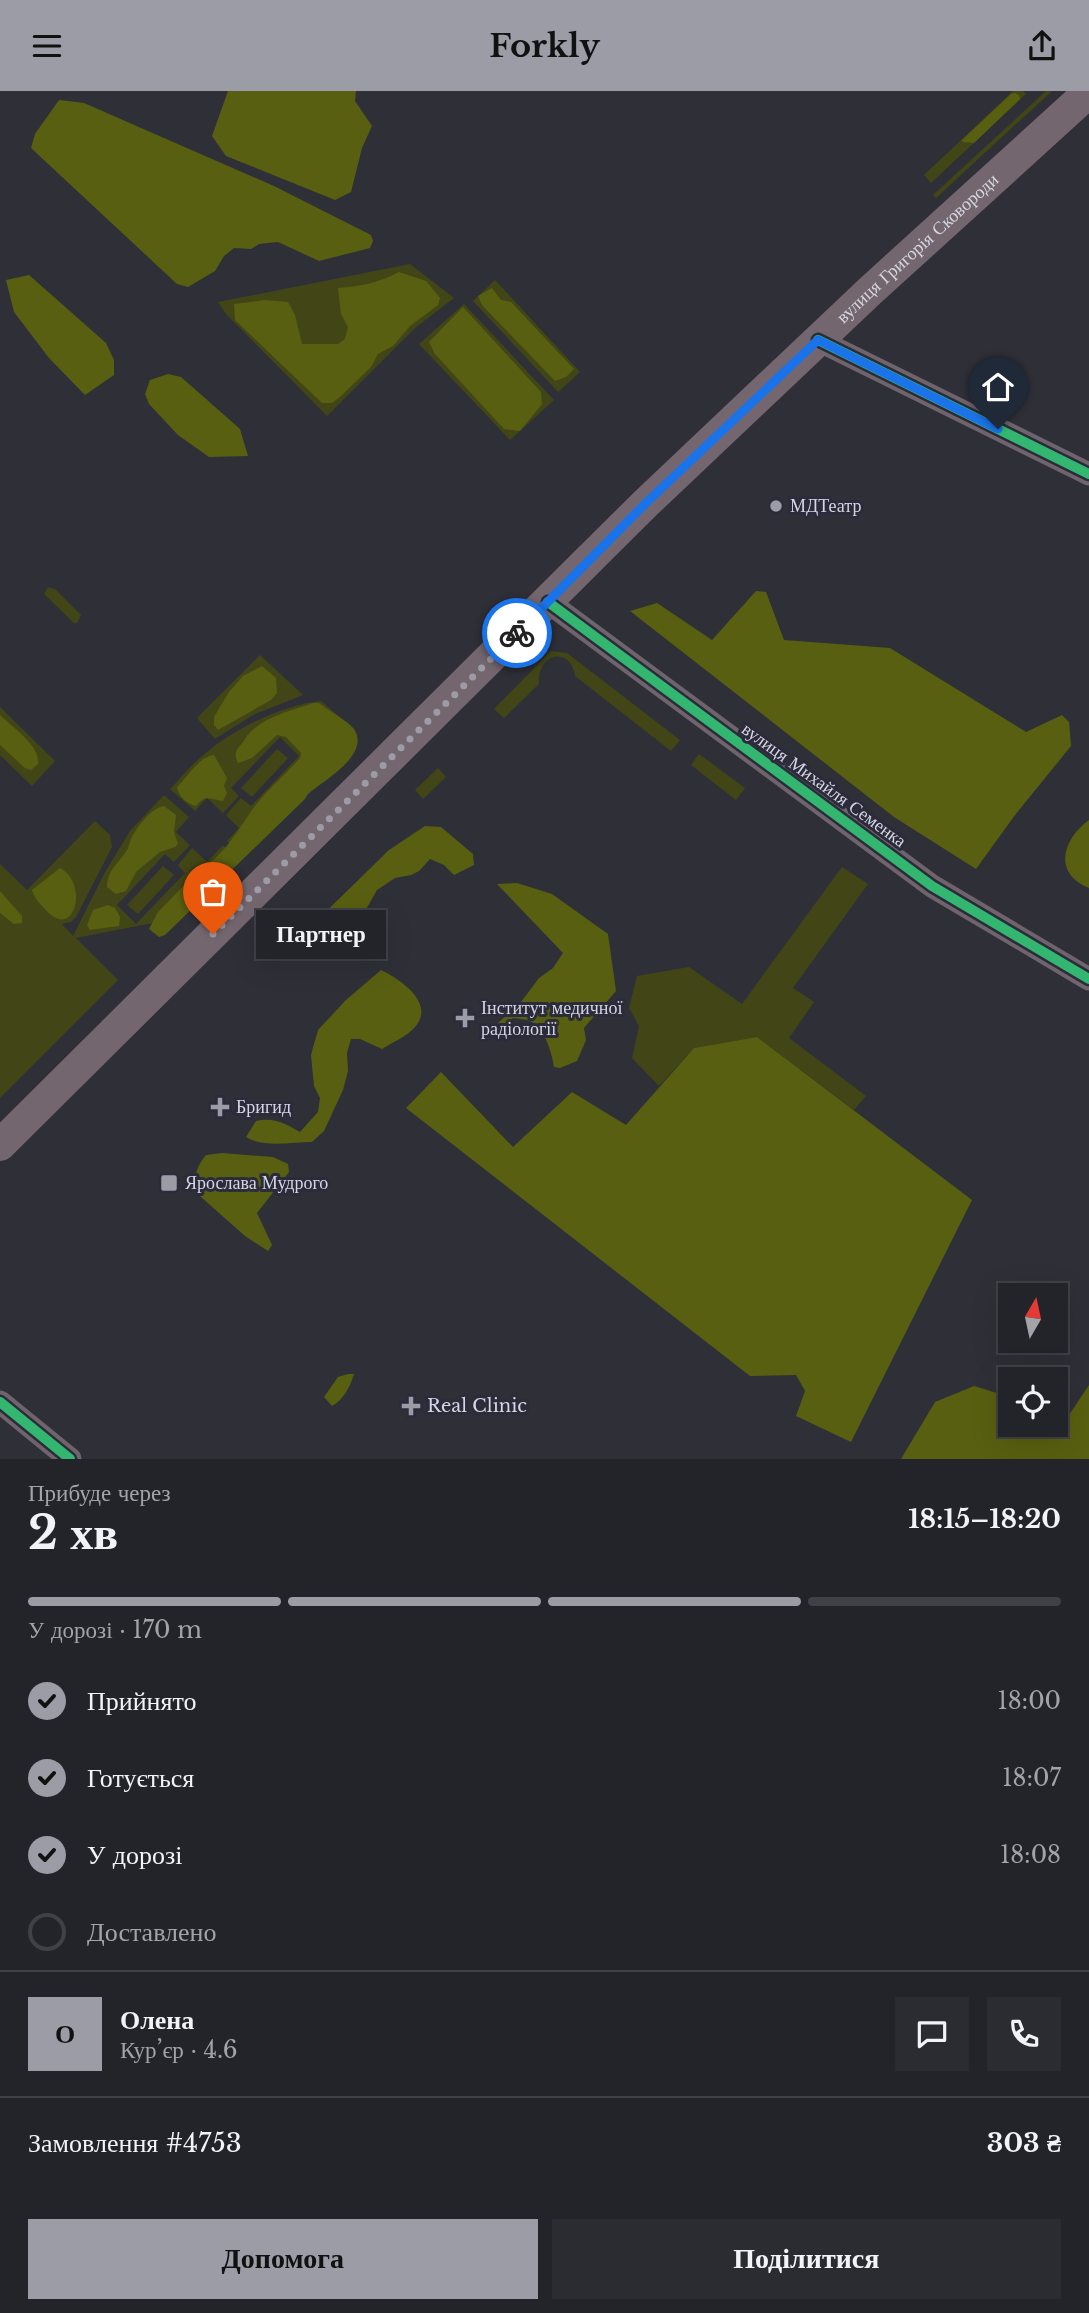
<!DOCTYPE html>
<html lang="uk">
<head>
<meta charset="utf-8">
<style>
  :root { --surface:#23232a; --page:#2b2b32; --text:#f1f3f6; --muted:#a3a4a8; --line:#404047; --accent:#9b9ca6 }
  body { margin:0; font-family:"Libre Baskerville",serif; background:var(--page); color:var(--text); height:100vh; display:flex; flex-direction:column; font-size:26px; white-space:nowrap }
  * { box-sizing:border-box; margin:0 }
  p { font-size:23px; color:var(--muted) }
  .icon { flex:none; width:38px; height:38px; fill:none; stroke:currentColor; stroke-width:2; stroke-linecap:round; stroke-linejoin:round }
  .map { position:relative; height:1368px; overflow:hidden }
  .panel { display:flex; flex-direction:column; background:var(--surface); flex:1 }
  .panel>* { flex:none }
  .needle { width:46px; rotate:9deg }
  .controls { position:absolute; left:998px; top:1192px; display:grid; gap:14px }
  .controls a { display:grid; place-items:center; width:70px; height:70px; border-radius:0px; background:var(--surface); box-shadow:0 7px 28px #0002,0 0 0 2px var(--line); font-size:35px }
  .pin { position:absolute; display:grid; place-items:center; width:60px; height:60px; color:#fff; margin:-72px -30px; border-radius:50% 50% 50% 0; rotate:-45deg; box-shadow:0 0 7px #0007 }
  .pin .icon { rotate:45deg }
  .courier { position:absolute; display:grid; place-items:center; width:70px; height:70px; margin:-35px; border:5px solid #1a73e8; border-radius:50%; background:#fff; color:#222; box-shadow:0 2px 9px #0007 }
  .bubble { position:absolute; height:49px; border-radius:0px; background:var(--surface); box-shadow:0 7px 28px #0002,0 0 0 2px var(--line); font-size:23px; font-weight:700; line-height:49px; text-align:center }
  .overview em { font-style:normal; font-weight:700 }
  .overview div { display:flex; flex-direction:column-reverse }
  .overview { display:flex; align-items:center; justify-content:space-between; height:119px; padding:0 28px }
  h1 { font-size:46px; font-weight:700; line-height:52px }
  .bar { display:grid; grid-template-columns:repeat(4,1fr); gap:10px 7px; align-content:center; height:84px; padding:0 28px }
  .bar i { height:9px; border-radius:5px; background:var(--line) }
  .bar .active { background:var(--accent) }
  .bar p { grid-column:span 4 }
  .line { display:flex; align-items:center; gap:18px; padding:0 28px; border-top:2px solid var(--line) }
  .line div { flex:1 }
  .round { display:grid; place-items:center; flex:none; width:74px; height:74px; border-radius:0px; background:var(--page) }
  ol { padding:0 28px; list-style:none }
  li { display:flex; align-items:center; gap:21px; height:77px }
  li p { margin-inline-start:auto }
  li .icon { padding:7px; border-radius:50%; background:var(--accent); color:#111; stroke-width:4 }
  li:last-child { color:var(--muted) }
  li i { width:38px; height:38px; border:4px solid var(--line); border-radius:50% }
  .action { display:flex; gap:14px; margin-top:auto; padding:14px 28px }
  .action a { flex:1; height:80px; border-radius:0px; background:var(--accent); color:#111; font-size:28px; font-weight:700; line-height:80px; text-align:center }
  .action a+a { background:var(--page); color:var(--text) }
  header { display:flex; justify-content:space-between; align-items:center; height:91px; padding:0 28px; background:var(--accent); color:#111; font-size:32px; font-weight:700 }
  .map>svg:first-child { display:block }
  .green { fill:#424616 }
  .forest { fill:#595f10 }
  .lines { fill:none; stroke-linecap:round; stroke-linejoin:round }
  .minor { stroke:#70646c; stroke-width:23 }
  .secondary { stroke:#74666f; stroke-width:32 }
  .cycleway-casing { stroke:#2b2b3c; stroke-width:15 }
  .cycleway { stroke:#33b770; stroke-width:10 }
  .done { stroke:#9b9ca6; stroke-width:7; stroke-dasharray:0 12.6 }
  .route { stroke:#1a73e8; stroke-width:9 }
  .poi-dot { fill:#9b9ca6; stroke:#2b2b3c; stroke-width:2.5 }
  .labels { text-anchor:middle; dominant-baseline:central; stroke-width:6; stroke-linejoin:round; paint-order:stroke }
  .street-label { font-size:18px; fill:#d5d6e1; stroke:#2b2b3c }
  .poi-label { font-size:18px; fill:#d5d6e1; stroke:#2b2b3c; text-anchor:start }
</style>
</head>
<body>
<header><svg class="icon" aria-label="menu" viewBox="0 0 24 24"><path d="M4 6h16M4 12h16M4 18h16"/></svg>Forkly<svg class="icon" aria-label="share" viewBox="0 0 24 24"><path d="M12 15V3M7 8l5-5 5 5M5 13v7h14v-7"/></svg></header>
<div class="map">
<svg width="1089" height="1368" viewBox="0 0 1089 1368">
  <rect width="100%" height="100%" fill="#2f2f38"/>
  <g class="green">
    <path d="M1013 0H1023L1026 3 931 92 924 84Z"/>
    <path d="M1046 0H1052L936 107 933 104Z"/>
    <path d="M410 173 454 207 415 237 327 325 226 223 218 211Z"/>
    <path d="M495 189 580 281 558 301 473 210Z"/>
    <path d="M464 213 554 309 510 349 419 253Z"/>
    <path d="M48 496 55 498 81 524 77 532H74L44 503Z"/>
    <path d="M551 560 567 562 680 649 671 660 575 585C571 555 537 561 539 593L504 627 494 618Z"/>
    <path d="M260 564 303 604 253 624 215 648 197 627Z"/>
    <path d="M321 610 344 630 230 753 227 750 239 737 226 724 241 707 251 715 299 665 280 646 231 697 239 705 223 722 207 707 195 720 170 698C180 688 189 676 200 667 229 640 281 614 321 610Z"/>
    <path d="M0 616 55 670 32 695 0 664Z"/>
    <path d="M277 658 288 667 252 706 241 697Z"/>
    <path d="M699 663 745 697 736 709 691 674Z"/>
    <path d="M438 677 446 686 423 708 415 699Z"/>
    <path d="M164 704 189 726 176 741 190 754 174 771 165 763 117 814 136 833 185 782 178 774 192 757 207 771 223 754 226 757 158 831 76 847 118 889 0 1007V773L27 799 95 730 110 744 112 756 76 826 71 831 62 833 73 845 104 783 130 740Z"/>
    <path d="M163 775 174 784 138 823 127 814Z"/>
    <path d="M842 776 868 793 793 897 814 911 789 947 866 1005 854 1019 757 946 694 957 659 995 632 967 639 935 629 917 637 885 689 876 742 913Z"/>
  </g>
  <g class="forest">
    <path d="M228 0H356L355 10 372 35 362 57 351 101 335 109 226 65 212 45Z"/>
    <path d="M1015 2 1019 4 1020 8 974 52 963 51 962 49 1011 3Z"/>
    <path d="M59 9 84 12 274 95 371 144 373 150 370 157 319 170 278 151 259 153 251 158 234 157 224 165 215 180 188 196 177 193 31 57 35 43Z"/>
    <path d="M399 181 426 190 440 207 438 214 410 235 393 255 378 263 371 276 340 306 332 312H322L235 229 234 213 265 209 288 211 295 224 302 253H338L345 248 348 236 341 223 338 197C361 195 379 192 399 181Z"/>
    <path d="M29 184 106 252 114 269V284L85 304 49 267 14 221 6 189Z"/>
    <path d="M492 197 501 209 511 211 574 278 566 286 555 290 482 214 478 205Z"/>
    <path d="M463 216 541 301 542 313 520 340 504 338 435 263 429 251Z"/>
    <path d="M168 283 181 286 240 338 248 365 209 366 178 344 149 313 145 303 150 289Z"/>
    <path d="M756 500 766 501 784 549 890 557 1026 641 1062 624 1069 631 1071 655 1015 724 976 778 894 726 630 520 657 512 712 549Z"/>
    <path d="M262 575 276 587 277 602 271 609 218 639 214 634V626L229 601 243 585Z"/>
    <path d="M313 612H319C328 619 349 631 354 638 371 664 324 689 308 703L305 708 165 844 159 846 149 838 158 821 201 777C226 764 239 736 255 715 268 698 286 683 300 667L301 662 286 646 277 644 252 667 238 672C232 659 239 658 245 648 258 627 290 620 313 612Z"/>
    <path d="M0 624C12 636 41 655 38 673L31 679 25 677 0 654Z"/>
    <path d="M214 664 227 687 224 695 227 702 223 710C210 708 205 703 196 715 187 713 178 705 177 696 188 686 198 666 214 664Z"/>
    <path d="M164 715 176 724 174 741 178 753 175 756 160 761 136 781 126 800 116 803 107 796C108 779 116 775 125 762 129 758 129 751 132 746 138 735 151 717 164 715Z"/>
    <path d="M1089 729V797C1052 782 1063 748 1089 729Z"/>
    <path d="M425 735 441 736 473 763 474 774 454 784 444 774 430 768 419 780 411 784 395 787 377 799 361 827 323 867 315 870 306 867 303 860 302 844 389 759Z"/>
    <path d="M60 777C90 793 74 852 45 818 39 812 34 806 32 799Z"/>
    <path d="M517 792 552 803 608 843 616 900 584 937 586 949 577 970 560 977 554 976C552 962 545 937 530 930 526 928 518 928 513 927L500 940 498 932 521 911 539 887 553 877 563 862 497 793Z"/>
    <path d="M0 800 22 825V832L14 833 0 822Z"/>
    <path d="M108 814 115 817 120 826 119 835 90 839 87 834 93 819Z"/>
    <path d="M381 879C400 888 436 912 415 936 406 946 393 951 382 958L360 948H351L347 962 348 980 343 999 324 1040 312 1051C293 1051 263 1057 246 1046L256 1030C274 1026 284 1032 300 1041L318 1021 320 1007 314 995 311 964 318 939 346 909Z"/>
    <path d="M757 946 972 1109 851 1351 796 1325 805 1300 796 1284 750 1285 406 1017 441 981 513 1056 572 1001 626 1034 694 957Z"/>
    <path d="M222 1062 273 1066 288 1073 289 1081 257 1122 272 1154 268 1160 245 1145 192 1098C195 1085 197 1074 206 1064Z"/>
    <path d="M348 1283H354C350 1296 344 1308 332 1315L324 1306 338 1286Z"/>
    <path d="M1089 1294V1368H901L935 1311 974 1295 1010 1306V1334H1055V1320L1069 1324Z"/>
  </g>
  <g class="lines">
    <g class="minor">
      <path d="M818 249 1089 383"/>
      <path d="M548 511 932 795 1089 888"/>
      <path d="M0 1311 70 1368"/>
    </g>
    <path class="secondary" id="s1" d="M0 1054 646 412 870 200 1089 1"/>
    <defs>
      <g id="cycleway">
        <path d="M818 249 1089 383"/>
        <path d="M548 511 932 795 1089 888"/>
        <path d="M0 1311 70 1368"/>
      </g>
    </defs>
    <use href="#cycleway" class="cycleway-casing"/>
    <use href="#cycleway" class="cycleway"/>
  </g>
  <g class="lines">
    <path class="done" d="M213 843 517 542"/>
    <path class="route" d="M517 542 646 412 818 249 998 338"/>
  </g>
  <g class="poi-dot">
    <circle cx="776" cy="415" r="7"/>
    <path d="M461.5 916.5h7v7h7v7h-7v7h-7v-7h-7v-7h7z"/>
    <path d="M216.5 1005.5h7v7h7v7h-7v7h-7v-7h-7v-7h7z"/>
    <rect x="160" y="1083" width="18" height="18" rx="3.5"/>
    <path d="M407.5 1304.5h7v7h7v7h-7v7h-7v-7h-7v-7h7z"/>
  </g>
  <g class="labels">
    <g class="street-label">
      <text stroke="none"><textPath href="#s1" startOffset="1283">вулиця Григорія Сковороди</textPath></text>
      <text transform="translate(824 694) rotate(36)">вулиця Михайля Семенка</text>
    </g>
    <g class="poi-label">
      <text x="790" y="415">МДТеатр</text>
      <text x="481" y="917">Інститут медичної<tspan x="481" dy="21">радіології</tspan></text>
      <text x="236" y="1016">Бригид</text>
      <text x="185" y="1092">Ярослава Мудрого</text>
      <text x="427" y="1315">Real Clinic</text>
    </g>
  </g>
</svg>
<div class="controls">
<a><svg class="needle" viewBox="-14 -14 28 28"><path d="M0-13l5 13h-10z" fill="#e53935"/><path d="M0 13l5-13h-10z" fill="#a3a4a8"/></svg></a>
<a><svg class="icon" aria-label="locate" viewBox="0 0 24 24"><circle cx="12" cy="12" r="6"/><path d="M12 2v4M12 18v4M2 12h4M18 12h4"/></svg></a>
</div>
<div class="pin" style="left:213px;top:843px;background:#ea580c"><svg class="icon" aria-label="bag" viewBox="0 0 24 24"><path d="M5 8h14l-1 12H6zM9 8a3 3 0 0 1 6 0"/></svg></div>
<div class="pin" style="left:998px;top:338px;background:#1f2937"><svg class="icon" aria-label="home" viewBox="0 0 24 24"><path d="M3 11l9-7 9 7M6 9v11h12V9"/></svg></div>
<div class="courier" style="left:517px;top:542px"><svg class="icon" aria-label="bike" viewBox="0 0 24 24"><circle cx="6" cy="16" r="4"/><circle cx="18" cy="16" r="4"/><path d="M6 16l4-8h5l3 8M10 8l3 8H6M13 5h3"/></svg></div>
<div class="bubble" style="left:256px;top:819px;width:130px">Партнер</div>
</div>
<section class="panel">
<div class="overview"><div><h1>2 хв</h1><p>Прибуде через</p></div><em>18:15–18:20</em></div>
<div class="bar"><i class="active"></i><i class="active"></i><i class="active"></i><i></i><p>У дорозі · 170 m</p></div>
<ol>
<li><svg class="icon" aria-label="check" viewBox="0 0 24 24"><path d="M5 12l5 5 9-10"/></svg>Прийнято<p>18:00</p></li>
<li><svg class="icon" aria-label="check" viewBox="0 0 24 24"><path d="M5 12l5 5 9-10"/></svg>Готується<p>18:07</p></li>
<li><svg class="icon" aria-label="check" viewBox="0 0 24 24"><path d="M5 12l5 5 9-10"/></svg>У дорозі<p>18:08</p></li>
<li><i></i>Доставлено</li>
</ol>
<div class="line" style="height:126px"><b class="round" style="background:var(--accent);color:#111">О</b><div><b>Олена</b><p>Кур’єр · 4.6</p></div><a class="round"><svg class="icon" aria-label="chat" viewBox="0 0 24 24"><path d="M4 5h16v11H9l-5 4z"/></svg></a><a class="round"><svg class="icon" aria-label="phone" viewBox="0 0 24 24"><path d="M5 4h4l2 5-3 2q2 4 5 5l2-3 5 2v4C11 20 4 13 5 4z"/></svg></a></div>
<div class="line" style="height:91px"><div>Замовлення #4753</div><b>303 ₴</b></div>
<div class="action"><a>Допомога</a><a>Поділитися</a></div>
</section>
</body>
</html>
